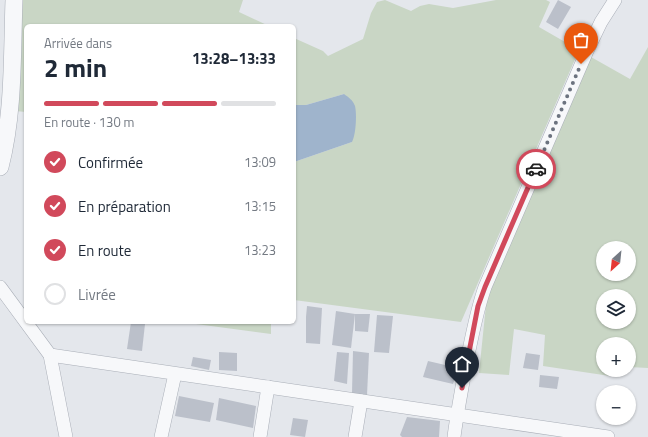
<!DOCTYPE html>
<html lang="fr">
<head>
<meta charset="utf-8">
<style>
  :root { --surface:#fff; --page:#f2f2f3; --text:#1f2937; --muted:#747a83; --line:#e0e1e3; --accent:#d1495b }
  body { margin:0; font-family:"Titillium Web",sans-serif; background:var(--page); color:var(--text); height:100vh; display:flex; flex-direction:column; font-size:15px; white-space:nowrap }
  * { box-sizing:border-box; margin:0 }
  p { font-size:13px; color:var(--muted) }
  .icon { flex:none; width:22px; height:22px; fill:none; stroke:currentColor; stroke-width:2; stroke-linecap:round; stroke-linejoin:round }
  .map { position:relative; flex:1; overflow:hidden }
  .side { position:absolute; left:24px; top:24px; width:272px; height:300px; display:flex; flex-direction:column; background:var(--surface); border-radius:6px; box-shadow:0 1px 3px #0004 }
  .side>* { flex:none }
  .needle { width:26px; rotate:207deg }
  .controls { position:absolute; left:596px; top:241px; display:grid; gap:8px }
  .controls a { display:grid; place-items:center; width:40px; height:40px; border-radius:50%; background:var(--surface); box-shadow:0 1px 3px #0004; font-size:20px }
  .pin { position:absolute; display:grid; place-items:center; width:34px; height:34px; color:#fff; margin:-41px -17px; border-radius:50% 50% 50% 0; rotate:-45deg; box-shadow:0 0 4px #0007 }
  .pin .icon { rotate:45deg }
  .courier { position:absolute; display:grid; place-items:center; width:40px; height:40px; margin:-20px; border:3px solid #d1495b; border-radius:50%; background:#fff; color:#222; box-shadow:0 1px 5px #0007 }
  .summary em { font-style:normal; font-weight:700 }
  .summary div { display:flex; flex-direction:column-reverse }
  .summary { display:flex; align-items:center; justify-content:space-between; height:68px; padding:0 20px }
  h1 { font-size:26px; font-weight:700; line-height:30px }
  .bar { display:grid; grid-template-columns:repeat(4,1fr); gap:6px 4px; align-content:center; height:48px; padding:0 20px }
  .bar i { height:5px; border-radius:3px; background:var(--line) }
  .bar .active { background:var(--accent) }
  .bar p { grid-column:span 4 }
  ol { padding:0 20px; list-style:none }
  li { display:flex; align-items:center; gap:12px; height:44px }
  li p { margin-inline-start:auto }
  li .icon { padding:4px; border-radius:50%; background:var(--accent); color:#fff; stroke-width:4 }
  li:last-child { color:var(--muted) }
  li i { width:22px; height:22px; border:2px solid var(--line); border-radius:50% }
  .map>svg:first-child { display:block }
  .green { fill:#c9d6c5; fill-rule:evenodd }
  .water { fill:#9fb4cc }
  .building { fill:#bbc0ca }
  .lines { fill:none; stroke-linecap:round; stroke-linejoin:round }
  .minor-casing { stroke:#a9aeb7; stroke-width:14 }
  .tertiary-casing { stroke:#a9aeb7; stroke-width:18 }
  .minor { stroke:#f7f8fa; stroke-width:13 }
  .tertiary { stroke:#f7f8fa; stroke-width:17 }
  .done { stroke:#6c737f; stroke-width:4; stroke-dasharray:0 7.2 }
  .route { stroke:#d1495b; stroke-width:5 }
</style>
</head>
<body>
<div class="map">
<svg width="648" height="437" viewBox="0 0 648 437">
  <rect width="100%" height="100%" fill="#e4e7ec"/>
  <g class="green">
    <path d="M21 0H243L239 12 269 26H26V112L15 111Z"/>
    <path d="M385 0 411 11 420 6 429 4 453 8 496 0H546L550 2 539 27 579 50 461 322 294 300V162L352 142 344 94 306 105H294V38L323 51 328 56 363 39 371 13 377 2Z"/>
    <path d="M648 47V368L629 367V344H603V370H611L610 376 543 366 545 335 514 329 509 375 479 373 486 305 490 289 591 57 630 79ZM603 248H629V274H603ZM603 296H629V322H603Z"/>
    <path d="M181 322H271V334Z"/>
  </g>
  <path class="water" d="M344 94C348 97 353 100 355 106 357 114 356 135 352 142L294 162V105H306Z"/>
  <g class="building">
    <path d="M558 0 571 7 558 29 546 22Z"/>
    <path d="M307 306 322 308 320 344 306 343V317Z"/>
    <path d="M336 311 355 314 351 348 332 345Z"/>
    <path d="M355 314H370L368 332 355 331Z"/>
    <path d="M377 315 393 316 389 353 374 352Z"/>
    <path d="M131 322H141L145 324 142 351 127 349Z"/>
    <path d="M353 351 369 353 367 395 352 393Z"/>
    <path d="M219 352 237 353V371L219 370Z"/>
    <path d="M337 352 349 353 347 384 334 381Z"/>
    <path d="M526 353 540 355 538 370 523 368Z"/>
    <path d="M193 357 211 360 209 370 191 366Z"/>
    <path d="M428 361 458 368 453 384 423 377Z"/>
    <path d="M540 375 559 377 557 389 539 387Z"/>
    <path d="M179 396 214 403 210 422 175 416Z"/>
    <path d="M219 398 256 406 253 428 216 420Z"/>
    <path d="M407 417 440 421 439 437H402L400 435Z"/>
    <path d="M293 418 308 420 305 437 290 435Z"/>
  </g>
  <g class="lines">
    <defs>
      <g id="minor">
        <path d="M0 287 50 355 66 437"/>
        <path d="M50 355 608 437"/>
        <path d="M161 437 175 374"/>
        <path d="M260 437 268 387"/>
        <path d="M355 437 361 401"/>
        <path d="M454 437C457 413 462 389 466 364 472 338 476 312 485 287L587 51 601 22 615 0"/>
      </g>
      <path id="tertiary" d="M0 167C14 113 12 55 14 0"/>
    </defs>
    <use href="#minor" class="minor-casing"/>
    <use href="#tertiary" class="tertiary-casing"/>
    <use href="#minor" class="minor"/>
    <use href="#tertiary" class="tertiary"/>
  </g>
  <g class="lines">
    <path class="done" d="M536 169 581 64"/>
    <path class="route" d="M462 388 478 306 485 287 536 169"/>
  </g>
</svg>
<div class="controls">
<a><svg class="needle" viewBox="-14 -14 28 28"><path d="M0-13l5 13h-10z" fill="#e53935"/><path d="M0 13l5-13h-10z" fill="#747a83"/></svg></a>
<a><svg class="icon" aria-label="layers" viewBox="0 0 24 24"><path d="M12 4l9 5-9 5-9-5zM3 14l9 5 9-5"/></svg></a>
<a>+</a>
<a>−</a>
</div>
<div class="pin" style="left:581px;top:64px;background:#ea580c"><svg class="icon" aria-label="bag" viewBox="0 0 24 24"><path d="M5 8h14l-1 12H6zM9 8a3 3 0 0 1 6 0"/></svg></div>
<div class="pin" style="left:462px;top:388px;background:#1f2937"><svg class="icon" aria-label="home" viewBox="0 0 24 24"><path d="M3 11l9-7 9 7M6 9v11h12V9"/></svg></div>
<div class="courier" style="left:536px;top:169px"><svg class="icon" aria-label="car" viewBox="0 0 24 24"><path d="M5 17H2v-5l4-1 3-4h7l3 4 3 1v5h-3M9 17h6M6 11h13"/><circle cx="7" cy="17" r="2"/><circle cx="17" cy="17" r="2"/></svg></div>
<section class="side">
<div class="summary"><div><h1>2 min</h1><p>Arrivée dans</p></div><em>13:28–13:33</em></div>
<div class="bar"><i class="active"></i><i class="active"></i><i class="active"></i><i></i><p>En route · 130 m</p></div>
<ol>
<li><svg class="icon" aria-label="check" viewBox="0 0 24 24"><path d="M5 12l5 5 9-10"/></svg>Confirmée<p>13:09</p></li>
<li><svg class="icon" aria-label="check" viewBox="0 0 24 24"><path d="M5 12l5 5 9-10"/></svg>En préparation<p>13:15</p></li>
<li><svg class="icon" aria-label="check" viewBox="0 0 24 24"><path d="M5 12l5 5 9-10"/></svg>En route<p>13:23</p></li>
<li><i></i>Livrée</li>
</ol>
</section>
</div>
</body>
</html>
